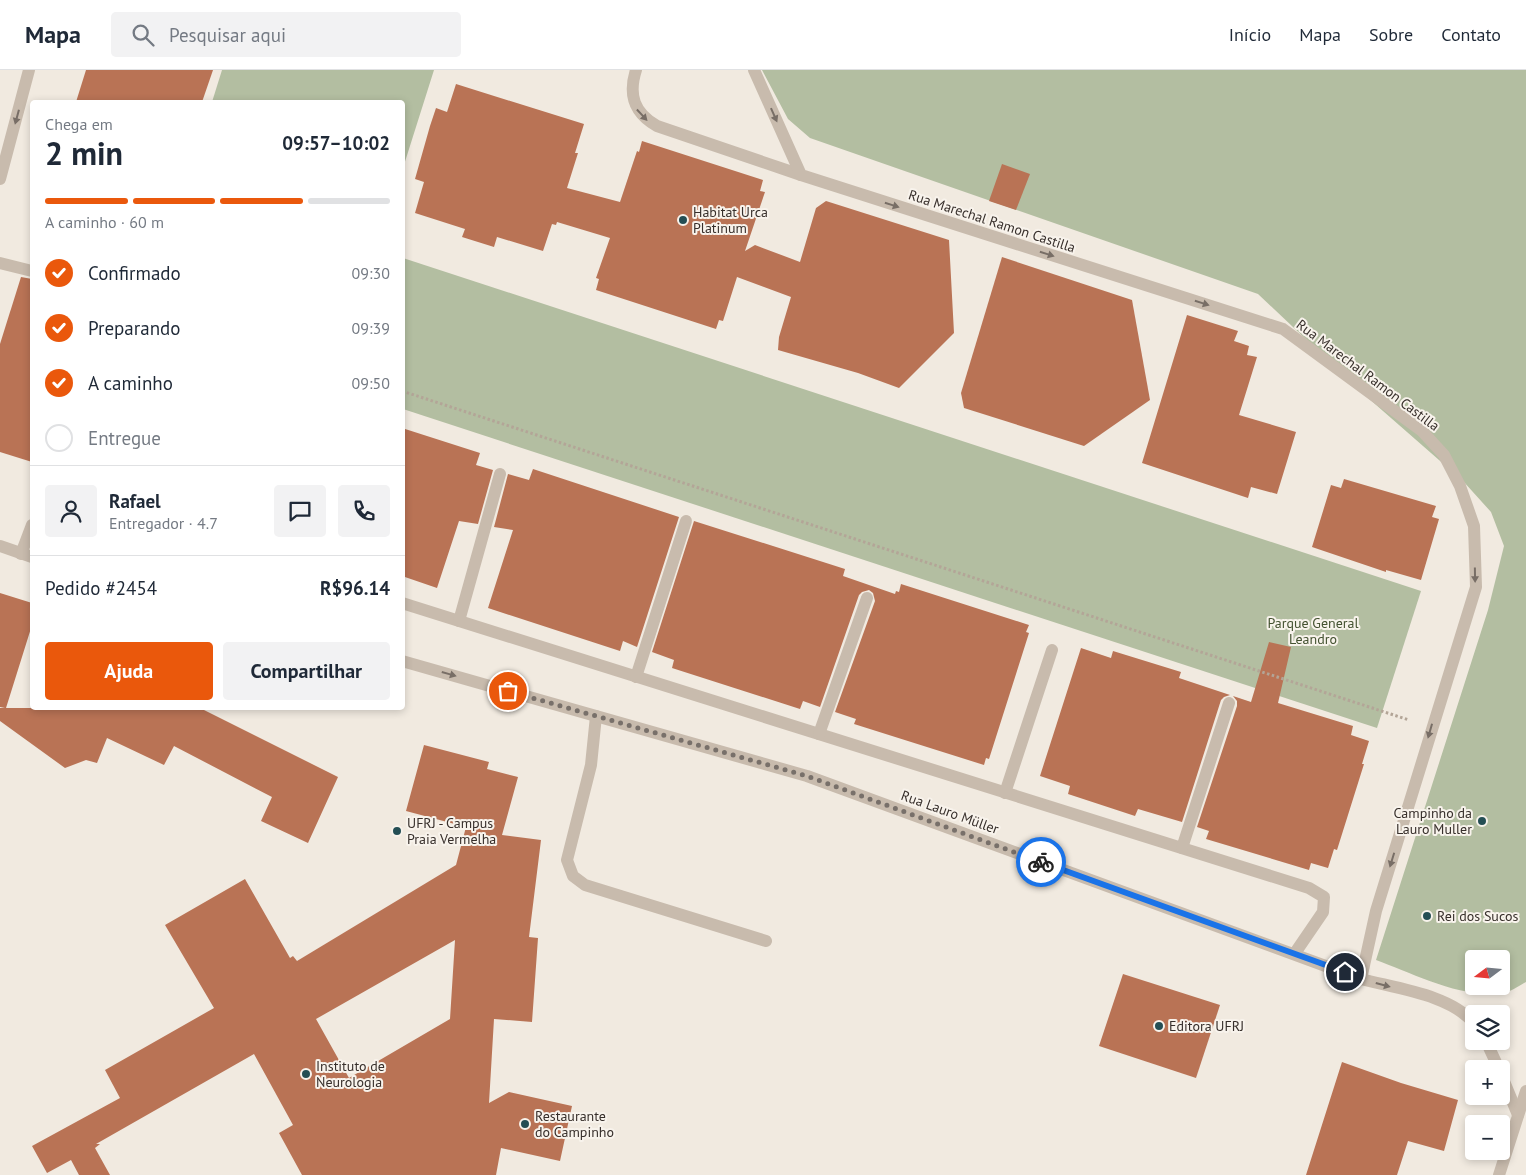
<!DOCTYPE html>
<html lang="pt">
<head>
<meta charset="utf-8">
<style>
  :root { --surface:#fff; --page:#f2f2f3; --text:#1f2937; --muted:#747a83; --line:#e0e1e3; --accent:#ea580c }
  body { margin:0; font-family:"PT Sans",sans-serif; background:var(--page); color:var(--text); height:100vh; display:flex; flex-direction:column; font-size:19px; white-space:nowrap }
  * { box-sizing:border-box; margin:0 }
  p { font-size:16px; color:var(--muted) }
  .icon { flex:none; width:28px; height:28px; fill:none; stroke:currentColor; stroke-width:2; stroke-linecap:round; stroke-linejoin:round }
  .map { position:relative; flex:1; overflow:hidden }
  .details { position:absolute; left:30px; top:30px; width:375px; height:610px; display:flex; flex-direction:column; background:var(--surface); border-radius:5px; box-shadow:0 2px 8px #0003 }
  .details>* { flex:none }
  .needle { width:32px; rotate:254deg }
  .fabs { position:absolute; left:1465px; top:880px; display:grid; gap:10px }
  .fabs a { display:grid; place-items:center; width:45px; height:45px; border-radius:5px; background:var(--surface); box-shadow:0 2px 8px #0003; font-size:25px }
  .pin { position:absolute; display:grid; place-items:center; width:42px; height:42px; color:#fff; margin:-21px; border:2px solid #fff; border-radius:50%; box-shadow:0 1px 5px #0007 }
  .courier { position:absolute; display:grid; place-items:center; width:50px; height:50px; margin:-25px; border:4px solid #1a73e8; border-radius:50%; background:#fff; color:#222; box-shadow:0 1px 6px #0007 }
  .overview em { font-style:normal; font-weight:700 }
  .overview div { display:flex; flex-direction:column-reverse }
  .overview { display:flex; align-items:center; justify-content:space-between; height:85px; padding:0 15px }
  h1 { font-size:32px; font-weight:700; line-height:38px }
  .bar { display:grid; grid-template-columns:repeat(4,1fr); gap:8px 5px; align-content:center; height:60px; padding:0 15px }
  .bar i { height:6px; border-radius:4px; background:var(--line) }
  .bar .current { background:var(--accent) }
  .bar p { grid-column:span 4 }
  .line { display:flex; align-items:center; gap:12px; padding:0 15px; border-top:1px solid var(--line) }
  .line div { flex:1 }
  .round { display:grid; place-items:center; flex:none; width:52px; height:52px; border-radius:5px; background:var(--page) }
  ol { padding:0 15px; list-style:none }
  li { display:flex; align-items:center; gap:15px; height:55px }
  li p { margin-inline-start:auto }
  li .icon { padding:5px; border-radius:50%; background:var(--accent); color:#fff; stroke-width:4 }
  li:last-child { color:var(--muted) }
  li i { width:28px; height:28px; border:2px solid var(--line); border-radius:50% }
  .action { display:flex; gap:10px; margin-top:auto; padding:10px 15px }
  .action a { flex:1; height:58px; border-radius:5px; background:var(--accent); color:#fff; font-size:20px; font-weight:700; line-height:58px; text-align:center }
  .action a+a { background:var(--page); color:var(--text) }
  header { display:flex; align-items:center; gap:30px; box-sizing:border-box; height:70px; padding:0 25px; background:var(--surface); border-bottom:1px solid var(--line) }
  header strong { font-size:24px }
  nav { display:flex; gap:28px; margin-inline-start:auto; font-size:18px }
  .search { width:350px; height:45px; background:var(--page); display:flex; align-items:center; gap:12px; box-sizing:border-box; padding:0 18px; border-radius:5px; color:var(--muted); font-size:19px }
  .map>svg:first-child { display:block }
  .green { fill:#b3bea1; fill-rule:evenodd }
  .building { fill:#b97355; fill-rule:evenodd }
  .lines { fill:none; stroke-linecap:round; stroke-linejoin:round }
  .path { stroke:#b3a597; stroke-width:3; stroke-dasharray:2.5 2.5; stroke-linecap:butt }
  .minor { stroke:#c8bbad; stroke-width:12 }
  .oneway { fill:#786e66 }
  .done { stroke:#78706a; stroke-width:5; stroke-dasharray:0 9 }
  .route { stroke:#1a73e8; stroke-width:6 }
  .poi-dot { fill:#244e54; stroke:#f8f3ec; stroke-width:2 }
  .labels { text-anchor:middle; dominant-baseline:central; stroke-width:4; stroke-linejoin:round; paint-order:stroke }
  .poi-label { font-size:14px; fill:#372f2b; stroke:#f8f3ec; text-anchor:start }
  .street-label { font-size:14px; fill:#372f2b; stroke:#f8f3ec }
  .park-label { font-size:14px; fill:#445231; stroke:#f8f3ec }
</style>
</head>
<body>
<header>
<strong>Mapa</strong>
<div class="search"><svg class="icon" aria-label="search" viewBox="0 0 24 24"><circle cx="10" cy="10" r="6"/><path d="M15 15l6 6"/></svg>Pesquisar aqui</div>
<nav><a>Início</a><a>Mapa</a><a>Sobre</a><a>Contato</a></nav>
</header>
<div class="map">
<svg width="1526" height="1105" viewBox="0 0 1526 1105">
  <rect width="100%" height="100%" fill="#f1eae0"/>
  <g class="green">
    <path d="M222 0H434L403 98 402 32H212Z"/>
    <path d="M762 0H1526V912C1520 915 1512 921 1506 922 1468 932 1412 903 1376 890L1488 540 1504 476 1491 442 1463 411 1367 327 1258 224 810 68 788 49ZM1474 889H1501V916H1474Z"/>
    <path d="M403 188 1421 521 1377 658 403 339Z"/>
  </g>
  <g class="building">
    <path d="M86 0H213L202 32H76Z"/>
    <path d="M456 14 584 54 575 83H578L567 118 620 132 637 81 639 82 642 71 763 110 760 121 765 122 745 181 755 175 800 192 816 138 826 131 949 170 954 263 899 318 858 303 778 280 779 267 791 227 737 207 723 251 719 250 716 259 596 220 599 209 596 208 610 168 557 152 556 155 552 154 543 181 497 167 494 177 462 167 465 159 415 143 424 112 415 109 430 56 436 38 447 42Z"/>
    <path d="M1002 94 1030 104 1016 140 989 131Z"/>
    <path d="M1002 187 1132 230 1150 330 1084 376 964 338 961 323Z"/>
    <path d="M21 207 32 209V392L0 382V274Z"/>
    <path d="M1187 245 1238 261 1234 271 1249 276 1247 285 1257 287 1239 345 1296 362 1277 424 1251 417 1248 428 1142 393Z"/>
    <path d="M402 358 480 383 476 395 493 400 478 454 459 451 437 518 402 506Z"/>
    <path d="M533 399 679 447 637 577 623 571 620 581 488 538 513 460 494 457 508 404 529 410Z"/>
    <path d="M1344 409 1436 436 1432 447 1439 449 1421 510 1386 500V502L1312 477 1331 415 1341 418Z"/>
    <path d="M694 451 845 499 843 506 895 524 896 521 899 522 901 514 1029 555 1026 562 1029 563 989 689 986 688 984 695 854 654 856 649 835 642 875 531 873 523 869 520 862 522 859 525 820 637 803 631 800 639 672 598 674 590 652 582Z"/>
    <path d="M0 523 32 533V555L6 638H200L338 707 308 773 261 751 272 727 174 676 164 695 107 668 97 693 86 690 65 698 0 651V638H5L0 637Z"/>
    <path d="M1269 572 1291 577 1278 633 1353 656 1351 665 1369 671 1362 694H1364L1337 780 1334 779 1328 798 1311 793 1309 800 1206 769 1209 761 1197 757 1237 636V631L1233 626 1251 632Z"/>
    <path d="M1081 578 1111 588 1113 581 1181 602 1179 608 1230 625 1224 627 1221 630 1182 752 1138 739 1135 746 1068 724 1070 716 1040 706Z"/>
    <path d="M424 675 489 692 487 699 518 707 502 765 541 770 529 867 538 868 532 952 494 949 489 1033 509 1022 572 1036 560 1091 501 1078 496 1105H302L279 1063 293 1055 254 984 96 1074H100L95 1078 110 1105H79L71 1090 47 1103 32 1076 120 1028 105 1000 214 938 165 855 245 809 290 888 293 886 297 891 456 795 466 757 406 741ZM455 870 450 949 349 1008 316 949Z"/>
    <path d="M1123 904 1220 935 1196 1008 1099 976Z"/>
    <path d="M1342 992 1401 1013 1458 1030 1444 1081 1408 1071 1397 1105H1306Z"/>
  </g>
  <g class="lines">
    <path class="path" d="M402 321 1409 650"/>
    <g class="minor">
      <path d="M636 0C628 25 634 43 657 56L801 105"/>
      <path d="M754 0 801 105 1283 259 1422 361 1444 385 1460 416 1474 456 1476 517 1376 841 1361 909"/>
      <path d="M0 109 29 0"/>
      <path d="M0 193 32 201"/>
      <path d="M0 476 32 487"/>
      <path d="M21 484 32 455"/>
      <path d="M402 533 1309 818 1324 827 1323 842 1295 883"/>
      <path d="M459 551 500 404"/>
      <path d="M402 591 807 706 1361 909C1394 918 1453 925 1474 954"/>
      <path d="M636 607 686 451"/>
      <path d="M596 646 591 695 567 790 573 806 585 815 766 871"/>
      <path d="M819 664 867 528"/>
      <path d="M1005 723 1052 580"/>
      <path d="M1182 778 1229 633"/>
      <path d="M1486 971 1499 999"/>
      <path d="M1501 1004 1518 1045"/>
      <path d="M1499 1105 1526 1021"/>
    </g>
  </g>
  <defs><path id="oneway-solid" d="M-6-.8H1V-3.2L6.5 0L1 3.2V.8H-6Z" transform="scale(1.25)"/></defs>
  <g class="oneway">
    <use href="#oneway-solid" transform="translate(642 45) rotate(47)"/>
    <use href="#oneway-solid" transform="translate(774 45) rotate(66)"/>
    <use href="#oneway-solid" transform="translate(17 47) rotate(105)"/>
    <use href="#oneway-solid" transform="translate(892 135) rotate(18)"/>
    <use href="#oneway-solid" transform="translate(1047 184) rotate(18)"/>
    <use href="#oneway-solid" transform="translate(1202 233) rotate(18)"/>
    <use href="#oneway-solid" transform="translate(1475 505) rotate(89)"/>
    <use href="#oneway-solid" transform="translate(449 604) rotate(16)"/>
    <use href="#oneway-solid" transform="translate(1430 661) rotate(106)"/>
    <use href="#oneway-solid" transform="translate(1392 790) rotate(107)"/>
    <use href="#oneway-solid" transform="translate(1383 915) rotate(15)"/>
  </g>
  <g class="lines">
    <path class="done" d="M508 621 807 706 1041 792"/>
    <path class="route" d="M1041 792 1345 902"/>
  </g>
  <g class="poi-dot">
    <circle cx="683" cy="150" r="5"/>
    <circle cx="1482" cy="751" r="5"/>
    <circle cx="397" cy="761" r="5"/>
    <circle cx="1427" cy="846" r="5"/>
    <circle cx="1159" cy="956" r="5"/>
    <circle cx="306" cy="1004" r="5"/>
    <circle cx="525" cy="1054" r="5"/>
  </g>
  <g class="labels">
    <g class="poi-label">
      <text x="693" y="142">Habitat Urca<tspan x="693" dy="16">Platinum</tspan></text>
      <text x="1472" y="743" text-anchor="end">Campinho da<tspan x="1472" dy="16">Lauro Muller</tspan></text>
      <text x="407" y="753">UFRJ - Campus<tspan x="407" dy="16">Praia Vermelha</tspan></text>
      <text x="1437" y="846">Rei dos Sucos</text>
      <text x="1169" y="956">Editora UFRJ</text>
      <text x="316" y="996">Instituto de<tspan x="316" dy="16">Neurologia</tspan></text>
      <text x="535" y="1046">Restaurante<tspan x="535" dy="16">do Campinho</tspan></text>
    </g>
    <g class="street-label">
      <text transform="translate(992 151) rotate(18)">Rua Marechal Ramon Castilla</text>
      <text transform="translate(1368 305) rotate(37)">Rua Marechal Ramon Castilla</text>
      <text transform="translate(950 742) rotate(20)">Rua Lauro Müller</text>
    </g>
    <g class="park-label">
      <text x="1313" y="553">Parque General<tspan x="1313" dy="16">Leandro</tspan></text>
    </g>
  </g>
</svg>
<div class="fabs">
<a><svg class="needle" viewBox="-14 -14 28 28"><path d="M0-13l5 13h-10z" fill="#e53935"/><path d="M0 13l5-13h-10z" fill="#747a83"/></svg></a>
<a><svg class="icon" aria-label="layers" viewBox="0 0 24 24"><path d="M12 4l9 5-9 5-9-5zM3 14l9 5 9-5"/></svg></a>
<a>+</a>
<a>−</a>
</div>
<div class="pin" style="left:508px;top:621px;background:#ea580c"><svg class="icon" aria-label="bag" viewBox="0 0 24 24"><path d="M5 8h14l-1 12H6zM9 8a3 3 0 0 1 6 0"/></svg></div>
<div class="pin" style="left:1345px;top:902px;background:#1f2937"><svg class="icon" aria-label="home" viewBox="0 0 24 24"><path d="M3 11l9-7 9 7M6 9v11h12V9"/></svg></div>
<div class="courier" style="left:1041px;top:792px"><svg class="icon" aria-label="bike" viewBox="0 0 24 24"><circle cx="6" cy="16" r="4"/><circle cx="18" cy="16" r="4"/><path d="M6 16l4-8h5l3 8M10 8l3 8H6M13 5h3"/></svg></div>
<section class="details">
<div class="overview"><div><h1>2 min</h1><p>Chega em</p></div><em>09:57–10:02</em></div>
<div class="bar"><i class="current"></i><i class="current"></i><i class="current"></i><i></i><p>A caminho · 60 m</p></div>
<ol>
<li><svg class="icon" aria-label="check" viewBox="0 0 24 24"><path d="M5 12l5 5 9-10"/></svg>Confirmado<p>09:30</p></li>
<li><svg class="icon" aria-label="check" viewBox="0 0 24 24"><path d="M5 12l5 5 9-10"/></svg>Preparando<p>09:39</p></li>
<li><svg class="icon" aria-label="check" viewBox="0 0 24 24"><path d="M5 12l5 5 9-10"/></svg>A caminho<p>09:50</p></li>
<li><i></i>Entregue</li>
</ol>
<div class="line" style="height:90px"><a class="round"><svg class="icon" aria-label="person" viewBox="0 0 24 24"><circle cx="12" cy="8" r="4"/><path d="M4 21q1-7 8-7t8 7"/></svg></a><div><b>Rafael</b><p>Entregador · 4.7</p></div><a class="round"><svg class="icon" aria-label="chat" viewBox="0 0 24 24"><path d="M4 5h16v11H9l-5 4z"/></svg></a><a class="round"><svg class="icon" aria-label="phone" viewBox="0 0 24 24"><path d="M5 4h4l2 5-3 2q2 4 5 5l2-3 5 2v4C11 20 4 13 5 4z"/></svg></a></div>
<div class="line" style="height:65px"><div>Pedido #2454</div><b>R$96.14</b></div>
<div class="action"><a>Ajuda</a><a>Compartilhar</a></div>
</section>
</div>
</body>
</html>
